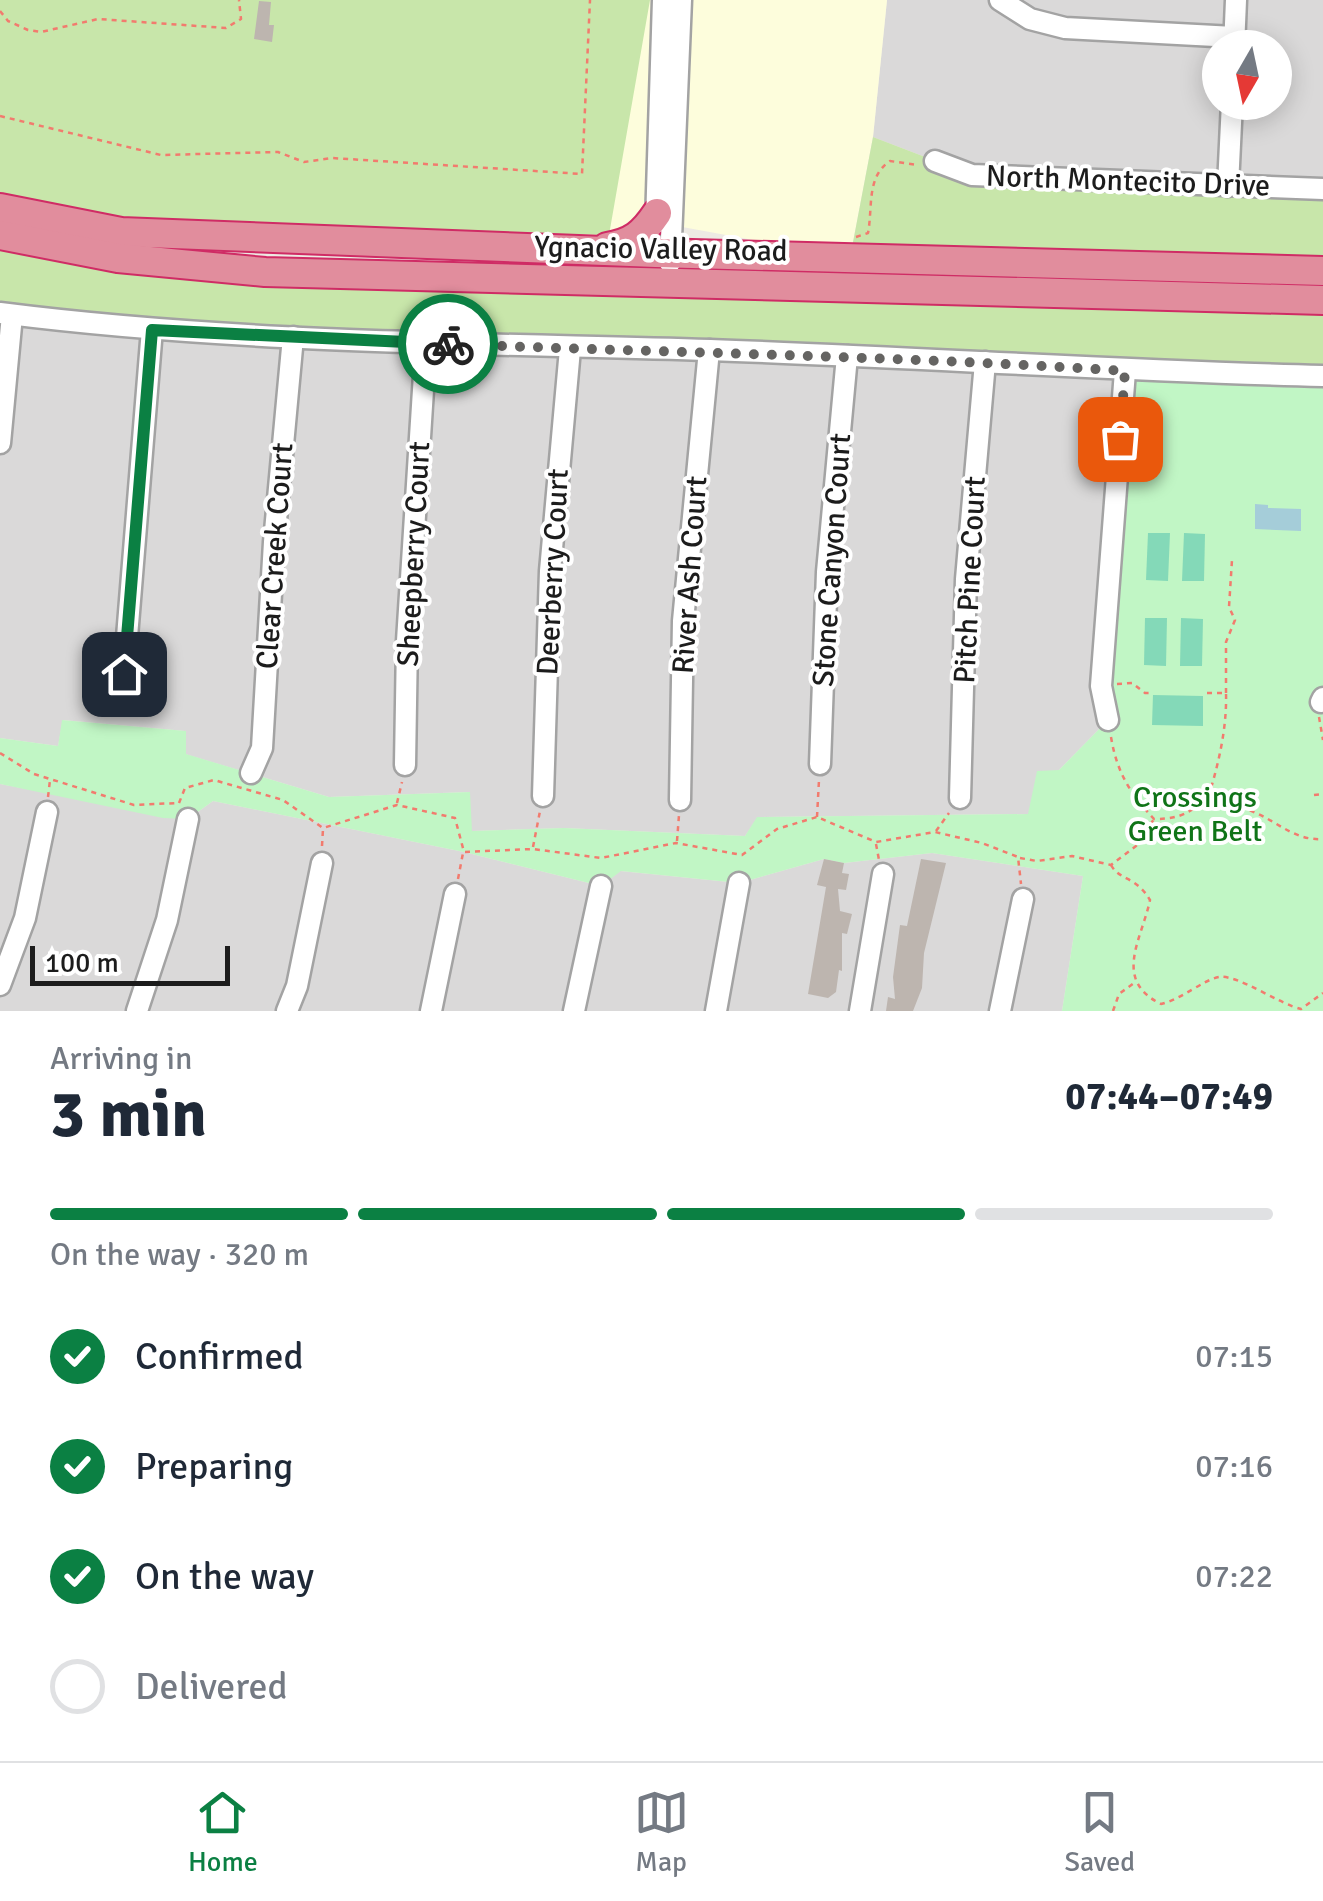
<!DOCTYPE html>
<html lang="en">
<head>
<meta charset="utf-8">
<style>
  :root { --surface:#fff; --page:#f6f6f7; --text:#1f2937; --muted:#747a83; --line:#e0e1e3; --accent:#0b8043 }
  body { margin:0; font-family:Signika,sans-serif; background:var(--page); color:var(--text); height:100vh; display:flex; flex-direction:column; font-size:38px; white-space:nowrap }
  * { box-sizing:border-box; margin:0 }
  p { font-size:32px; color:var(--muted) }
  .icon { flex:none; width:55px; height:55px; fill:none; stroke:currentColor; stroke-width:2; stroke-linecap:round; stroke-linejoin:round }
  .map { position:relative; height:1011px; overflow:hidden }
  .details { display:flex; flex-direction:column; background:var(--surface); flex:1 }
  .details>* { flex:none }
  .needle { width:65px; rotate:189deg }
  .buttons { position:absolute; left:1202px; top:30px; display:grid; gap:20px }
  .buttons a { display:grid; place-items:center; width:90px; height:90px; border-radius:50%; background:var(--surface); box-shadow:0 5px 25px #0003; font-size:50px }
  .scale { position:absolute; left:30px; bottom:25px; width:200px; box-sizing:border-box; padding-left:10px; border:5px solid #1c1c1c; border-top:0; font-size:28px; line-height:35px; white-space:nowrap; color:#1c1c1c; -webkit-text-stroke:8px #fff; paint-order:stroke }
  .pin { position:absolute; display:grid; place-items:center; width:85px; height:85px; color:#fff; margin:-42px; border-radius:20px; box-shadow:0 5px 15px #0006 }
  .courier { position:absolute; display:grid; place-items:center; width:100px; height:100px; margin:-50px; border:8px solid #0b8043; border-radius:50%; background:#fff; color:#222; box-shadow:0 2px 12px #0007 }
  .head em { font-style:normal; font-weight:700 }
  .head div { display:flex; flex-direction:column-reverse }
  .head { display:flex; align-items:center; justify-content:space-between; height:170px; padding:0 50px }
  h1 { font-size:65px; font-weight:700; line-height:75px }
  .bar { display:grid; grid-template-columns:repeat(4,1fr); gap:15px 10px; align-content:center; height:120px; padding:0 50px }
  .bar i { height:12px; border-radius:8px; background:var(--line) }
  .bar .current { background:var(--accent) }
  .bar p { grid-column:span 4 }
  ol { padding:0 50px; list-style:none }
  li { display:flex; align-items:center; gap:30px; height:110px }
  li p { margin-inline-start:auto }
  li .icon { padding:10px; border-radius:50%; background:var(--accent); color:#fff; stroke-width:4 }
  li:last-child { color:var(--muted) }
  li i { width:55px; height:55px; border:5px solid var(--line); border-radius:50% }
  .menu { display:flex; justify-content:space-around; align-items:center; height:140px; border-top:2px solid var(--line); background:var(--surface); font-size:28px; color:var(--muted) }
  .menu a { display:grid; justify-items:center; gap:5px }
  .menu .current { color:var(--accent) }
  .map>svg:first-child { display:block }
  .residential { fill:#dad9d9; fill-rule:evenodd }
  .education { fill:#fdfddc }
  .grass { fill:#c8e6aa }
  .park { fill:#c1f6c5 }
  .pitch { fill:#84d9b8 }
  .water { fill:#a5cdd9 }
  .building { fill:#bdb5af }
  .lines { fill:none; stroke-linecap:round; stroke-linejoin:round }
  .minor-casing { stroke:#a3a3a3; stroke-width:25 }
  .highway-casing { stroke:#cf2c65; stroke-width:32 }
  .path { stroke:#f27b6e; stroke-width:2.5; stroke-dasharray:5 5; stroke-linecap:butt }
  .minor { stroke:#fff; stroke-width:20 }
  .highway { stroke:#e18d9d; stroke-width:28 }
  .done { stroke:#656462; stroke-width:10; stroke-dasharray:0 18 }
  .route { stroke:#0b8043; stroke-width:12 }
  .labels { text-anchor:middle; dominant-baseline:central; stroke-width:8; stroke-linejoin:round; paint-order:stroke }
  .street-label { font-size:30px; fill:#1c1c1c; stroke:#fff }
  .park-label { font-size:30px; fill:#107418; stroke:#fff }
</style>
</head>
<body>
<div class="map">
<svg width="1323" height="1011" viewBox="0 0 1323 1011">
  <rect width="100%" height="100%" fill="#edeae3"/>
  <g class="residential">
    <path d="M887 0H1323V189L972 175 873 137ZM1220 48H1275V102H1220Z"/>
    <path d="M0 313 1125 371 1108 720 1059 770 1029 814 758 817 745 836 564 828 471 831 469 792 329 797 185 754V731L63 720 58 746 0 738Z"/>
    <path d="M0 784 188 819 213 801 464 852 601 886 620 871 739 883 824 859 844 863 932 853 1083 876 1062 1011H0Z"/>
  </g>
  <path class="education" d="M0 0H887L873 137 850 258 666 224 617 235 287 238Z"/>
  <g class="grass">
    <path d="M0 0H650L609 235 506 233 287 238 0 208Z"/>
    <path d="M873 137 972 175 1323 189V271L850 258Z"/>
    <path d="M0 235 118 258 1323 300V376L1125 371 0 313Z"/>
  </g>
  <path class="park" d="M1125 371 1323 376V1011H1062L1083 876 932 853 844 863 824 859 739 883 621 871 601 886 464 852 213 801 188 819 163 818 0 784V738L58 746 62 720 186 731V754L329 797 470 792 472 831 564 828 745 836 757 817 1028 814 1037 771 1059 770 1108 720Z"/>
  <g class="pitch">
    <path d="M1148 533H1170L1168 581 1146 580Z"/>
    <path d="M1184 533 1205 534 1204 581H1182Z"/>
    <path d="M1145 618H1167L1166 666 1144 665Z"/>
    <path d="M1181 618 1203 619 1202 666H1180Z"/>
    <path d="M1153 695 1203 696V726L1152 725Z"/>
  </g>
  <path class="water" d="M1255 504 1268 505V508L1301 509V531L1255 529Z"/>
  <g class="building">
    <path d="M259 1 271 2 269 25H274L272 42 254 39Z"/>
    <path d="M824 859 844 863 842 873 849 874 846 890 838 889 840 911 852 914 847 934 842 933V971L839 970 836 992 828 998 808 994 826 887 817 885Z"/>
    <path d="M921 859 946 863 924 953 922 988 913 1011H886L888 997 895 999 893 977 900 925 907 926Z"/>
  </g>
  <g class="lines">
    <defs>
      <g id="minor">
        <path d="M1000 0 1030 19 1065 28 1234 37"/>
        <path d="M1234 48 1236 0"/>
        <path d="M935 161 972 175 1323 189"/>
        <path d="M1228 186 1232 102"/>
        <path d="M656 223 663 0"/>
        <path d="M670 263 681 0"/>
        <path d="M0 313C235 343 473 343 710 350 915 357 1119 371 1323 376"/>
        <path d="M0 443 12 315"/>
        <path d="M124 674 152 329"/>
        <path d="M1321 702 1323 698"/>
        <path d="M1108 720 1101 686 1125 371"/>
        <path d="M820 764 827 572 847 356"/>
        <path d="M405 765 407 641 426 343"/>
        <path d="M251 773 262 748 274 542 293 337"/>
        <path d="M543 796 550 571 570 349"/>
        <path d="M960 798 966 579 985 362"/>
        <path d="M680 800 683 621 709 350"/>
        <path d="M0 985 25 918 47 812"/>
        <path d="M137 1011 167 920 188 819"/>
        <path d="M287 1011 297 986 322 863"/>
        <path d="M431 1011 455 894"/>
        <path d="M574 1011 601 886"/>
        <path d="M716 1011 739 883"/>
        <path d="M860 1011 883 874"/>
        <path d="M1000 1011 1023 899"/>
      </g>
      <g id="highway">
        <path d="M0 208 121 232 656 253 1323 271"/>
        <path d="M0 235 118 258 265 272 1323 300"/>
        <path d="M607 247C632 243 643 234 657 213"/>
      </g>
    </defs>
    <use href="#minor" class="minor-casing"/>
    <use href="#highway" class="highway-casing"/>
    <g class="path">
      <path d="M0 11 8 21 28 30 41 32 98 19 226 28 241 19 239 0"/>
      <path d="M0 116 161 155 278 152 304 162 332 158 582 174 590 0"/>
      <path d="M856 237 868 233C873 207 866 177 890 161L917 165"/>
      <path d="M1117 684 1132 683 1145 693H1151"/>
      <path d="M1207 693H1226C1227 727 1219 762 1209 795"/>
      <path d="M1226 693V642L1235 620 1229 607 1232 560"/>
      <path d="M1319 717 1323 740"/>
      <path d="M1111 737C1117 773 1130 793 1154 819 1180 819 1191 813 1209 795 1225 802 1241 806 1256 813 1279 823 1296 841 1323 839"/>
      <path d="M0 753 34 774 134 805 178 803"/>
      <path d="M1314 795 1323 794"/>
      <path d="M48 797 50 780"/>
      <path d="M179 803 185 788 214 780 283 800 323 828 397 805 455 818 464 852 533 849 601 858 676 843 742 855 777 829 817 817 876 842 935 832 982 843 1018 857 1021 884"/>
      <path d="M397 803 402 782"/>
      <path d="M817 817 819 780"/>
      <path d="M936 831 949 813"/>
      <path d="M677 841 679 815"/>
      <path d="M876 844 879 860"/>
      <path d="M322 846 323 829"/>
      <path d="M533 847 540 811"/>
      <path d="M1020 858 1037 861 1072 856 1111 865 1136 846 1154 819"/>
      <path d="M1111 865C1120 881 1136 876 1150 900 1142 939 1112 980 1161 1004 1182 999 1203 980 1219 977 1237 974 1279 1004 1301 1009L1323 993"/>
      <path d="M458 879 463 853"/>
      <path d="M1113 1011 1119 994 1134 983"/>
    </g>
    <use href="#minor" class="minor"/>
    <use href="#highway" class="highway"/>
  </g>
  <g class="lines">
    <path class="done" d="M448 344C674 353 899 356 1125 371L1120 439"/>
    <path class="route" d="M124 674 152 330 448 344"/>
  </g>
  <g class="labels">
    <g class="street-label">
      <text transform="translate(1128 181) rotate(2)">North Montecito Drive</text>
      <text transform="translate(661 249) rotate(1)">Ygnacio Valley Road</text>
      <text transform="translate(414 554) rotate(-87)">Sheepberry Court</text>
      <text transform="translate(275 556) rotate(-86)">Clear Creek Court</text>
      <text transform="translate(832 560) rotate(-86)">Stone Canyon Court</text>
      <text transform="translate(553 572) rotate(-87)">Deerberry Court</text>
      <text transform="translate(690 575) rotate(-86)">River Ash Court</text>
      <text transform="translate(970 580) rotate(-87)">Pitch Pine Court</text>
    </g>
    <g class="park-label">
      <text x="1195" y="797">Crossings<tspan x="1195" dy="34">Green Belt</tspan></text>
    </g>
  </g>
</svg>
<div class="buttons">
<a><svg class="needle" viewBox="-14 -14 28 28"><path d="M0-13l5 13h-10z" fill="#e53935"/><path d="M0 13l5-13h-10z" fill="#747a83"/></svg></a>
</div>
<div class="scale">100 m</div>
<div class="pin" style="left:1120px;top:439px;background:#ea580c"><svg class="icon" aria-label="bag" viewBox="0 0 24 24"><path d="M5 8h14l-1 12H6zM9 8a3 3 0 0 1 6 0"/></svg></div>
<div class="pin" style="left:124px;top:674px;background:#1f2937"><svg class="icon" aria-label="home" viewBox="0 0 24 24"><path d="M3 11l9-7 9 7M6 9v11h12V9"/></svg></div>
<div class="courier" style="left:448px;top:344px"><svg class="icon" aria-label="bike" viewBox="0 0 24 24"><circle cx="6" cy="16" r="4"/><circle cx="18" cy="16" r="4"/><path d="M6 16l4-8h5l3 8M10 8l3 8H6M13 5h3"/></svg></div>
</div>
<section class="details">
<div class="head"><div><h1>3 min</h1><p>Arriving in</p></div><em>07:44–07:49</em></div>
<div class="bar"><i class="current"></i><i class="current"></i><i class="current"></i><i></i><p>On the way · 320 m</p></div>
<ol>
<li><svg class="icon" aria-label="check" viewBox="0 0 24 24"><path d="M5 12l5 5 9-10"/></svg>Confirmed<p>07:15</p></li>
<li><svg class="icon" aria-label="check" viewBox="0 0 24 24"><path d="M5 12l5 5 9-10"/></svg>Preparing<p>07:16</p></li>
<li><svg class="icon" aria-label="check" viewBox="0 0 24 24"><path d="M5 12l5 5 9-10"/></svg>On the way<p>07:22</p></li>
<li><i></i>Delivered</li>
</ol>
</section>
<nav class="menu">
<a class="current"><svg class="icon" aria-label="home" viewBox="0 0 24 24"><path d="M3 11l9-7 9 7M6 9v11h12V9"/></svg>Home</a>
<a><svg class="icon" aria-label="map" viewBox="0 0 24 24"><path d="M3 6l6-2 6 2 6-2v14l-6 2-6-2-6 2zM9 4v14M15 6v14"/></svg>Map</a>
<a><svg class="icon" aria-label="saved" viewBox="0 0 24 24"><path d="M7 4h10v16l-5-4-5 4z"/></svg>Saved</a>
</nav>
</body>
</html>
